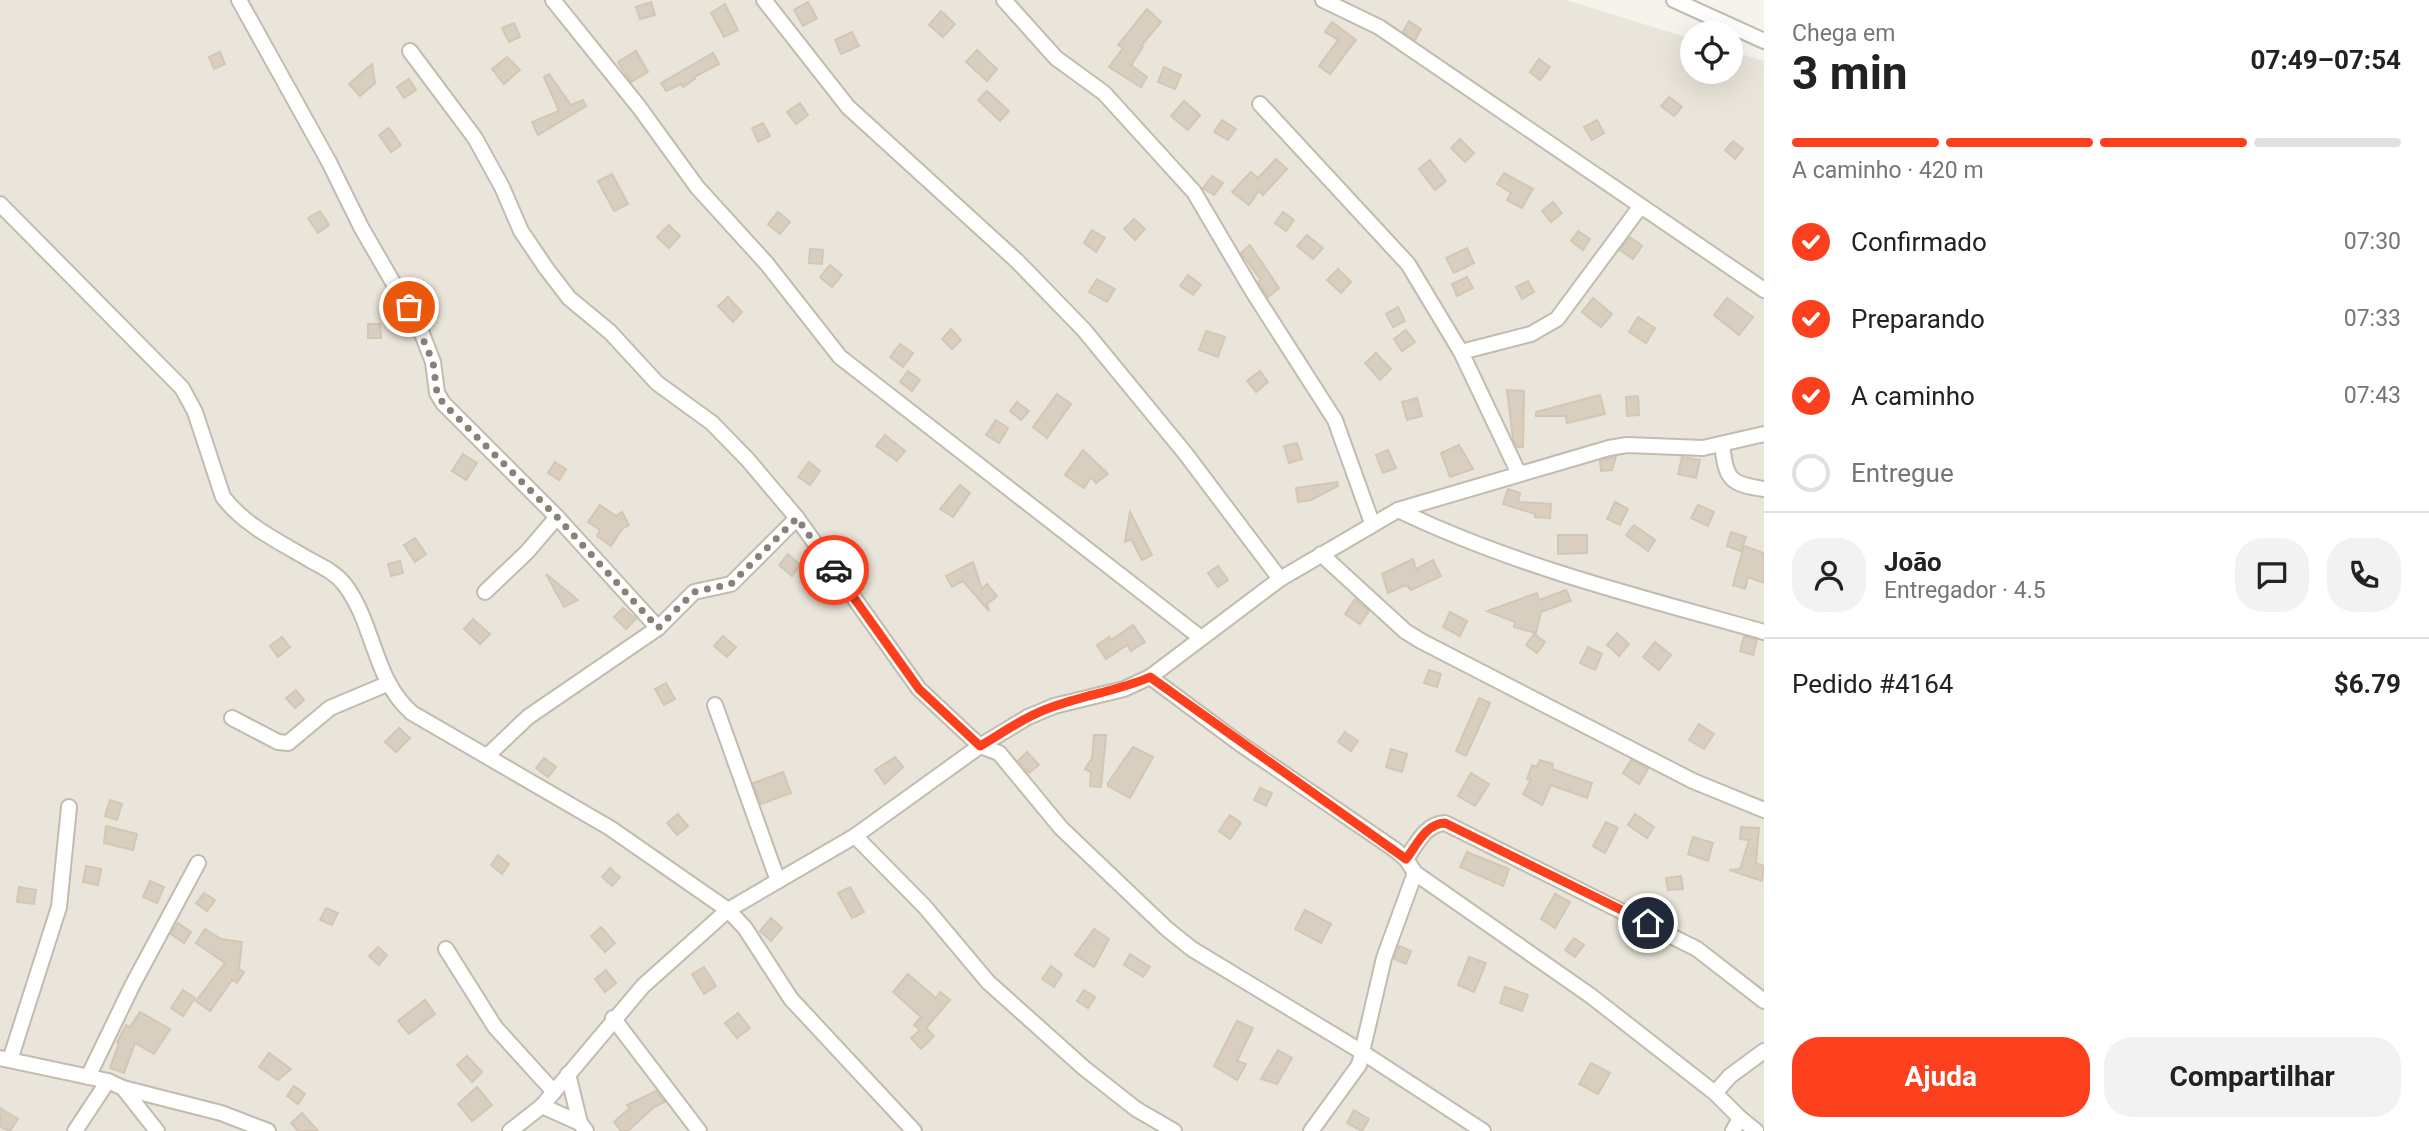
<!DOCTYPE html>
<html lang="pt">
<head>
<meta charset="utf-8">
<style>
  :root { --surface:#fff; --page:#f2f2f2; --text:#222; --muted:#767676; --line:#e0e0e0; --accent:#fc3f1d }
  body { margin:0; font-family:Roboto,sans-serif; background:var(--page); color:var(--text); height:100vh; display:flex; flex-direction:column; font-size:26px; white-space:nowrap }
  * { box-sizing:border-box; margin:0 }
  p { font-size:23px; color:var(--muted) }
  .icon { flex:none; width:38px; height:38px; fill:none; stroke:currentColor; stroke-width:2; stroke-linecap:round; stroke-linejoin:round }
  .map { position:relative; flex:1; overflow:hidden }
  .panel { display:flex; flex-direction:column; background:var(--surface); width:665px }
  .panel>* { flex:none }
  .buttons { position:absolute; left:1680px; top:21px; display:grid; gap:14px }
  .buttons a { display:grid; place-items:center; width:63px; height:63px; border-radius:50%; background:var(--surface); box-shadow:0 7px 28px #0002; font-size:35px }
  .pin { position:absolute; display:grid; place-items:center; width:60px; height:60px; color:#fff; margin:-30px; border:4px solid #fff; border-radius:50%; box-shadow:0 2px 7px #0007 }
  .courier { position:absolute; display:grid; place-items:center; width:70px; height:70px; margin:-35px; border:5px solid #fc3f1d; border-radius:50%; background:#fff; color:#222; box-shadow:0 2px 9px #0007 }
  .summary em { font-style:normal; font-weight:700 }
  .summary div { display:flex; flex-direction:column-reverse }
  .summary { display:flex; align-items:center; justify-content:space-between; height:119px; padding:0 28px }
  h1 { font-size:46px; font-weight:700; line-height:52px }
  .bar { display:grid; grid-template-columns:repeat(4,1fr); gap:10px 7px; align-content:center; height:84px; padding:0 28px }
  .bar i { height:9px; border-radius:5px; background:var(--line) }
  .bar .current { background:var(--accent) }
  .bar p { grid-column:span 4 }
  .line { display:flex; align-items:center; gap:18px; padding:0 28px; border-top:2px solid var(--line) }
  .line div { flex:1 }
  .round { display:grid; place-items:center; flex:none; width:74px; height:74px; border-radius:28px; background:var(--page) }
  ol { padding:0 28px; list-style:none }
  li { display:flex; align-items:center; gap:21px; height:77px }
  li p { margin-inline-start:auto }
  li .icon { padding:7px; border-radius:50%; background:var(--accent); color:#fff; stroke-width:4 }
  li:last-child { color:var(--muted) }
  li i { width:38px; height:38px; border:4px solid var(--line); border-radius:50% }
  .cta { display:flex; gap:14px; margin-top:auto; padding:14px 28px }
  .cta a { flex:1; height:80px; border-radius:28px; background:var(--accent); color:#fff; font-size:28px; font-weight:700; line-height:80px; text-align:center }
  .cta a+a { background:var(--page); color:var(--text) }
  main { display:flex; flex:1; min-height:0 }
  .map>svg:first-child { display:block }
  .residential { fill:#eae5da }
  .building { fill:#d8cfc1; stroke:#d3c7b4; stroke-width:2 }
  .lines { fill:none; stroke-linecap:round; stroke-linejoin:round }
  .street-casing { stroke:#c2bbae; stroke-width:18 }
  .street { stroke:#fff; stroke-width:14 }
  .done { stroke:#878178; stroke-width:7; stroke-dasharray:0 12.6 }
  .route { stroke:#fc3f1d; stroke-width:9 }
</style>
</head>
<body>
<main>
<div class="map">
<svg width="1764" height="1131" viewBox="0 0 1764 1131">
  <rect width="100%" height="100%" fill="#f6f3ec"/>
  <path class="residential" d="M0 0H1566L1692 39V72H1731V51L1764 61V1131H0Z"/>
  <g class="building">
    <path d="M651 2 655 15 640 19 636 7Z"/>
    <path d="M808 2 817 18 803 26 794 10Z"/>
    <path d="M725 4 738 30 724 37 711 13Z"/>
    <path d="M1147 9 1161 22 1141 46 1143 47 1131 65 1147 77 1141 87 1109 67 1123 48 1118 45Z"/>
    <path d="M941 11 955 24 943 37 929 25Z"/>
    <path d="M1409 21 1421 29 1415 40 1403 32Z"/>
    <path d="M1332 22 1356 40 1330 74 1319 66 1338 40 1325 32Z"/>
    <path d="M514 23 520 37 509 42 502 28Z"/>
    <path d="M852 32 859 46 841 54 835 40Z"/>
    <path d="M977 50 997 69 987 81 966 62Z"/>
    <path d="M636 51 648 72 631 82 618 62Z"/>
    <path d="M220 52 225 64 214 69 209 57Z"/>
    <path d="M713 53 719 64 694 77 695 79 683 87 681 84 666 91 661 83Z"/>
    <path d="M507 57 520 70 504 84 492 69Z"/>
    <path d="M1539 59 1550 67 1540 80 1530 72Z"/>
    <path d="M372 64 375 83 360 96 349 84Z"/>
    <path d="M1164 67 1181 75 1175 89 1158 82Z"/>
    <path d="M549 74 571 105 583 100 586 106 538 135 532 122 559 111 544 77Z"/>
    <path d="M409 79 416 90 404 98 397 87Z"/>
    <path d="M987 91 1009 111 1000 121 978 100Z"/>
    <path d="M1669 97 1682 107 1674 116 1661 106Z"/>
    <path d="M1184 101 1200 115 1188 130 1171 116Z"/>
    <path d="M800 103 808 115 796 124 787 112Z"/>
    <path d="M1222 120 1236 129 1228 140 1214 132Z"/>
    <path d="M1597 120 1604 133 1592 140 1584 127Z"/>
    <path d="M763 123 770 136 758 142 752 128Z"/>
    <path d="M389 128 401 145 391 152 379 135Z"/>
    <path d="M1460 139 1474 153 1465 162 1451 148Z"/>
    <path d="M1733 141 1743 149 1735 159 1725 150Z"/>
    <path d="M1276 159 1287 169 1263 195 1259 191 1249 205 1232 192 1251 172 1258 178Z"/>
    <path d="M1430 160 1446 181 1435 190 1419 169Z"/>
    <path d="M1504 173 1533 189 1522 208 1507 200 1511 193 1497 184Z"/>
    <path d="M612 174 628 204 614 211 598 181Z"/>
    <path d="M1212 176 1223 183 1214 195 1203 188Z"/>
    <path d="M1553 202 1562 213 1551 222 1542 211Z"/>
    <path d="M320 211 329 225 318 233 308 218Z"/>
    <path d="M778 212 790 222 780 234 768 224Z"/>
    <path d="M1283 212 1294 220 1286 231 1275 223Z"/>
    <path d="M1134 219 1145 229 1135 240 1124 229Z"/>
    <path d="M669 225 680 236 669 248 657 237Z"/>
    <path d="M1092 230 1105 238 1096 252 1084 243Z"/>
    <path d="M1578 231 1590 239 1583 250 1571 241Z"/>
    <path d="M1307 235 1323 248 1313 259 1297 246Z"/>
    <path d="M1630 237 1642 246 1633 259 1620 250Z"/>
    <path d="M1250 245 1279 288 1268 297 1258 282 1261 280 1241 253Z"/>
    <path d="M1467 248 1474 263 1454 273 1446 258Z"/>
    <path d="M810 249 823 250 822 264 809 263Z"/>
    <path d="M830 265 842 275 832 287 820 277Z"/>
    <path d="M1338 269 1351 282 1341 293 1327 280Z"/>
    <path d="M1188 275 1201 285 1193 295 1180 286Z"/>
    <path d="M1467 277 1473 288 1457 296 1452 284Z"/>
    <path d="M1097 279 1115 289 1107 302 1089 292Z"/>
    <path d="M1528 281 1534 292 1522 299 1516 287Z"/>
    <path d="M728 297 742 312 733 322 718 306Z"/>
    <path d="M1593 298 1612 314 1601 327 1582 312Z"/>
    <path d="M1727 298 1753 317 1739 335 1714 315Z"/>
    <path d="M1398 307 1405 321 1393 327 1386 314Z"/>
    <path d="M1638 317 1655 328 1646 343 1629 332Z"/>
    <path d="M368 324H380L381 338H368Z"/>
    <path d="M951 329 961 340 952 349 942 339Z"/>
    <path d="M1406 330 1415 342 1402 351 1394 339Z"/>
    <path d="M1206 331 1225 337 1218 357 1199 350Z"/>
    <path d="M900 344 913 353 903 367 890 357Z"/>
    <path d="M1376 353 1391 369 1380 380 1365 363Z"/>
    <path d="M908 371 920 380 912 391 900 382Z"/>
    <path d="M1260 371 1268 382 1256 392 1247 381Z"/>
    <path d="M1507 390 1524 391 1523 447H1517L1513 439Z"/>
    <path d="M1057 394 1071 404 1047 438 1033 427Z"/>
    <path d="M1600 395 1605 414 1567 423 1566 416H1536V412Z"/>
    <path d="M1638 396 1639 415 1627 416 1626 397Z"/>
    <path d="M1417 398 1422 416 1407 420 1402 402Z"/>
    <path d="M1017 402 1029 411 1021 420 1010 411Z"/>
    <path d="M996 420 1008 428 999 443 986 435Z"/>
    <path d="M885 435 905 451 897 461 876 446Z"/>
    <path d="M1297 443 1302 459 1289 463 1284 446Z"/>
    <path d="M1459 445 1473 469 1450 477 1441 453Z"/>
    <path d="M1083 450 1108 474 1096 483 1091 477 1084 488 1065 475Z"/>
    <path d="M1388 450 1396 468 1383 473 1376 455Z"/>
    <path d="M463 454 477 463 466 480 452 471Z"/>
    <path d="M1616 457 1612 470 1601 471 1600 461Z"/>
    <path d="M1682 457 1700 460 1696 478 1678 474Z"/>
    <path d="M555 462 566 469 559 480 548 473Z"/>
    <path d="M809 462 820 471 810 485 798 477Z"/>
    <path d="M1337 482 1338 486 1311 500 1298 502 1296 488Z"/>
    <path d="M960 485 970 493 953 517 940 509Z"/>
    <path d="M1508 489 1520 493 1518 502 1551 504 1550 518 1535 517V514L1503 504Z"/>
    <path d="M1615 502 1628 509 1620 525 1607 519Z"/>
    <path d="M600 505 616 516 622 512 629 525 622 529 611 546 597 536 600 530 588 522Z"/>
    <path d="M1698 505 1714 512 1708 526 1691 518Z"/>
    <path d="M1130 512 1152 555 1142 560 1131 539 1125 542Z"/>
    <path d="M1634 525 1655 540 1648 551 1626 535Z"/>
    <path d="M1731 532 1746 537 1741 551 1727 546Z"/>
    <path d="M1558 535H1587V553L1558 554Z"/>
    <path d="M415 538 426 554 415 562 404 545Z"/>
    <path d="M1744 546 1764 553V583L1748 577 1745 589 1733 585Z"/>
    <path d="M788 554 800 565 792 576 779 565Z"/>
    <path d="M1413 559 1416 569 1433 560 1441 576 1411 590 1406 585 1388 593 1382 574Z"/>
    <path d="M400 561 403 573 391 576 388 564Z"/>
    <path d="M973 562 982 589 987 584 997 596 987 604 989 611 963 581 952 587 946 576Z"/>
    <path d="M1218 566 1228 580 1218 587 1208 573Z"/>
    <path d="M546 574 578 600 564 607Z"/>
    <path d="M1566 590 1571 601 1541 612 1536 633 1514 627 1515 622 1487 611 1537 593 1539 600Z"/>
    <path d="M1355 599 1369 611 1360 624 1345 614Z"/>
    <path d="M623 608 636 619 626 629 614 617Z"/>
    <path d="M1450 612 1467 621 1460 636 1443 627Z"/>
    <path d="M473 619 490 634 480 644 464 629Z"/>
    <path d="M1133 625 1145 642 1131 651 1127 645 1106 659 1097 645 1109 637 1111 640Z"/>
    <path d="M1617 633 1629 644 1619 656 1607 645Z"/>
    <path d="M1534 634 1545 642 1537 653 1526 645Z"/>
    <path d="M723 636 736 647 727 657 714 646Z"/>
    <path d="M1744 636 1757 640 1753 655 1740 651Z"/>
    <path d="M282 637 290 647 278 657 270 646Z"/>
    <path d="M1655 642 1671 655 1659 670 1643 657Z"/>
    <path d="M1588 647 1602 654 1595 670 1580 663Z"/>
    <path d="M1429 670 1441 674 1437 687 1424 683Z"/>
    <path d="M666 683 675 699 664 705 655 689Z"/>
    <path d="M296 690 304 700 295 708 286 698Z"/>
    <path d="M1479 698 1490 703 1466 756 1456 751Z"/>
    <path d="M1699 724 1714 734 1704 749 1689 740Z"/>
    <path d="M399 728 410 738 396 752 385 742Z"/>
    <path d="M1345 732 1358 741 1351 751 1338 742Z"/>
    <path d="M1094 735H1106L1101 787 1090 786 1091 772 1085 769 1092 758Z"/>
    <path d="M1133 747 1153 757 1130 798 1108 786V783Z"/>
    <path d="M1391 749 1407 754 1402 772 1386 767Z"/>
    <path d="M1027 752 1039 765 1029 773 1018 761Z"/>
    <path d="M895 757 903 767 885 784 875 770Z"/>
    <path d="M544 758 556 767 548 777 536 768Z"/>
    <path d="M1540 760 1553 764 1552 769 1592 783 1587 798 1551 785 1542 805 1523 794 1531 780 1527 779 1532 765 1537 767Z"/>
    <path d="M1631 760 1648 769 1639 784 1623 773Z"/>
    <path d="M783 772 791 793 761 804 753 783Z"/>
    <path d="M1471 773 1489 784 1475 806 1458 796Z"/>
    <path d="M1260 788 1272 793 1266 806 1254 800Z"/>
    <path d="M110 800 122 804 117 820 105 816Z"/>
    <path d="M678 814 688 826 677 835 667 823Z"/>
    <path d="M1635 814 1654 827 1647 838 1628 825Z"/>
    <path d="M1230 815 1241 823 1230 839 1219 831Z"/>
    <path d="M1606 822 1618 828 1605 853 1593 846Z"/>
    <path d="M106 826 137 834 133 850 104 843Z"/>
    <path d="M1741 827 1759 828 1756 863 1764 866 1762 881 1729 870 1740 869 1749 840 1740 839Z"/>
    <path d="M1693 837 1713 843 1708 861 1688 854Z"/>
    <path d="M1467 852 1509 869 1503 886 1460 867Z"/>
    <path d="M498 855 509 864 502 874 491 865Z"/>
    <path d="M86 866 101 869 98 885 83 882Z"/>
    <path d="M610 868 620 877 612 886 602 877Z"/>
    <path d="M1681 876 1683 889 1668 890 1666 878Z"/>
    <path d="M150 881 164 887 157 903 143 897Z"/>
    <path d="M19 887 36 890 34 904 17 902Z"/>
    <path d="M850 887 864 912 852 918 838 893Z"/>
    <path d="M204 893 215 900 207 911 196 903Z"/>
    <path d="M1555 894 1570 902 1555 928 1541 919Z"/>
    <path d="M326 908 338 913 332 925 320 920Z"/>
    <path d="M1305 910 1331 924 1321 943 1295 929Z"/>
    <path d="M771 918 782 928 771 941 760 931Z"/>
    <path d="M178 923 191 932 184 943 171 934Z"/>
    <path d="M601 927 615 943 605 952 591 936Z"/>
    <path d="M205 929 221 939 242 942 239 969 244 972 237 983 232 980 210 1011 196 1001 225 963 196 943Z"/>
    <path d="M1094 929 1109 939 1094 967 1075 955Z"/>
    <path d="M1574 938 1584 945 1575 957 1565 950Z"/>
    <path d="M1399 946 1411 951 1406 964 1394 959Z"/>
    <path d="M378 947 387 955 379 965 369 956Z"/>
    <path d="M1130 954 1150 967 1143 977 1124 965Z"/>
    <path d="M1469 957 1486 963 1474 992 1458 985Z"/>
    <path d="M1051 966 1062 974 1054 987 1042 979Z"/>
    <path d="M704 967 716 986 704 994 692 974Z"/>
    <path d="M606 970 616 983 605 992 595 979Z"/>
    <path d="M908 974 936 998 940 992 950 1000 926 1028 934 1036 921 1049 911 1038 920 1030 914 1025 921 1017 893 992Z"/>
    <path d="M1505 987 1528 995 1522 1011 1500 1003Z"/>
    <path d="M183 990 195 998 183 1016 171 1008Z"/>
    <path d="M1084 990 1095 997 1088 1008 1077 1001Z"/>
    <path d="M425 1000 435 1014 409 1034 398 1021Z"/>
    <path d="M140 1012 170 1029 154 1054 135 1043 124 1073 110 1068 119 1043 117 1042 126 1025 130 1027Z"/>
    <path d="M738 1013 750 1028 737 1038 725 1023Z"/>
    <path d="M1237 1021 1253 1028 1237 1061 1246 1064 1237 1080 1214 1066Z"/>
    <path d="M1278 1050 1292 1058 1277 1084 1261 1079Z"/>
    <path d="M269 1053 291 1069 278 1080 259 1067Z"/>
    <path d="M467 1056 482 1072 472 1082 457 1065Z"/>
    <path d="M1591 1063 1610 1073 1598 1094 1579 1084Z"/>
    <path d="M294 1086 305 1094 298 1104 287 1096Z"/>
    <path d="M477 1087 492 1105 472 1121 458 1104Z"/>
    <path d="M656 1091 665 1102 654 1107 628 1131H621L614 1122 630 1108 627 1105Z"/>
    <path d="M0 1108 18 1119 10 1131 0 1127Z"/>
    <path d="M1354 1110 1369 1119 1362 1131 1347 1123Z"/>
    <path d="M302 1113 318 1131H298L291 1123Z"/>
  </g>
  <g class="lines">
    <defs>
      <g id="street">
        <path d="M239 0 329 162 361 227 421 331 433 362 437 393 443 403 557 517 658 628"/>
        <path d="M553 0 639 107 697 187 767 264 840 357 1201 638"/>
        <path d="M764 0 848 107 1017 261 1084 330 1185 453 1280 579"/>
        <path d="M1004 0 1056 58 1104 93 1194 192 1253 292 1335 420 1372 523"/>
        <path d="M1323 0 1379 27 1764 290"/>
        <path d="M1674 0 1764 41"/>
        <path d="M410 51 475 138 502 187 521 231 546 268 569 298 610 332 657 383 712 423 748 460 797 518 919 689 980 746 999 753 1061 828 1167 929 1192 949 1362 1052 1483 1131"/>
        <path d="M1260 104 1408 264 1461 352 1519 474"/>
        <path d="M0 204 182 388 195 412 223 497C245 526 280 542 310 560 323 567 336 573 345 585 375 625 373 679 412 713L610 828 728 910 745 928 791 999 914 1131"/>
        <path d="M1461 352 1531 334 1557 319 1640 207"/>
        <path d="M1722 444C1726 479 1729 484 1764 489"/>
        <path d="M1398 510C1514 566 1640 597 1764 632"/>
        <path d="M1321 554 1405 631 1421 641 1693 781 1764 810"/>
        <path d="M485 592 527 552 557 517"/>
        <path d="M1150 677 1239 743 1394 849 1406 859 1415 873 1591 996 1715 1093"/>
        <path d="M715 705 778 881"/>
        <path d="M232 718 278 742 288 743 330 708 387 684"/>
        <path d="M487 756 528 717 658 628 694 592 731 584 797 518"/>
        <path d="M855 836 925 907 988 982 1084 1068 1136 1109 1174 1131"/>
        <path d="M1406 859C1417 844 1425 824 1445 823L1697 949 1764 1001"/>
        <path d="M446 949 495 1027 554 1092"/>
        <path d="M613 1018 699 1131"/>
        <path d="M0 1058 108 1081 123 1088 221 1113 268 1131"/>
        <path d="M10 1060 59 907 69 807"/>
        <path d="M568 1074 580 1123"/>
        <path d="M88 1077 133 984 198 863"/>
        <path d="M123 1088 157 1131"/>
        <path d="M1740 1118 1756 1131"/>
        <path d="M75 1131 108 1081"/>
        <path d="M510 1131 542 1106"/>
        <path d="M586 1131 580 1123 542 1106 643 986 728 910 855 836 980 746 1028 717 1054 706 1124 689 1150 677 1280 579 1398 510 1609 448 1627 445 1703 448 1764 434"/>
        <path d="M1311 1131 1359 1065 1384 958 1415 873"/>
        <path d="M1733 1131 1740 1118 1715 1093 1730 1076 1764 1051"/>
      </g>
    </defs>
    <use href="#street" class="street-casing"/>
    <use href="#street" class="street"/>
  </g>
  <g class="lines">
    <path class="done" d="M409 307 433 362 437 393 443 403 557 517 658 628 694 592 731 584 797 518 834 570"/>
    <path class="route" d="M834 570 919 689 980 746C1004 732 1026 716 1052 707 1084 695 1118 691 1150 677L1406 859C1417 845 1425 824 1445 823L1648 923"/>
  </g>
</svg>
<div class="buttons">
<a><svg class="icon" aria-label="locate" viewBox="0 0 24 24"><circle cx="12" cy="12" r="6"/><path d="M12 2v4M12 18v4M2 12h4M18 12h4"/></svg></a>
</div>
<div class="pin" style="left:409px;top:307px;background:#ea580c"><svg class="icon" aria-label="bag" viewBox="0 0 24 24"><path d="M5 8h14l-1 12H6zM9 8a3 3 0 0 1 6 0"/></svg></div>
<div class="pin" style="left:1648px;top:923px;background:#1f2937"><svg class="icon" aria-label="home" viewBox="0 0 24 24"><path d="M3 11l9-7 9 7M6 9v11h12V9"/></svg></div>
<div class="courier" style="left:834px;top:570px"><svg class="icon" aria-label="car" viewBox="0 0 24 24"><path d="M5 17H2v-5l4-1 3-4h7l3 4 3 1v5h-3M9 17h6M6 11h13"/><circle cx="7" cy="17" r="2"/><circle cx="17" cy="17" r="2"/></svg></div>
</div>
<section class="panel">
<div class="summary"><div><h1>3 min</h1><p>Chega em</p></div><em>07:49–07:54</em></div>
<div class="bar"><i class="current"></i><i class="current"></i><i class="current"></i><i></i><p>A caminho · 420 m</p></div>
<ol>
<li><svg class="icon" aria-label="check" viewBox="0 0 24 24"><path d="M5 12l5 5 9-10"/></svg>Confirmado<p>07:30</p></li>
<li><svg class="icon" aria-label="check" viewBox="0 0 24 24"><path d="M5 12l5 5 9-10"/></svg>Preparando<p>07:33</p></li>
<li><svg class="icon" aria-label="check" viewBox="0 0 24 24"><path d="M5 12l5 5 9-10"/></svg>A caminho<p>07:43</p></li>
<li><i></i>Entregue</li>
</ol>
<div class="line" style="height:126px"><a class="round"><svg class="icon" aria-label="person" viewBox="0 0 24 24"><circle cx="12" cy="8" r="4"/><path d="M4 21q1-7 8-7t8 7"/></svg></a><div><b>João</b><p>Entregador · 4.5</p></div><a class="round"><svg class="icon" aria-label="chat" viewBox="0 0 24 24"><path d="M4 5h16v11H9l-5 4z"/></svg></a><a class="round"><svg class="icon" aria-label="phone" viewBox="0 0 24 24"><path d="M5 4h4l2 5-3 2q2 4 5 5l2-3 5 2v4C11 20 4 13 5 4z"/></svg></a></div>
<div class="line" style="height:91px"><div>Pedido #4164</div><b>$6.79</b></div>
<div class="cta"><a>Ajuda</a><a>Compartilhar</a></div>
</section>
</main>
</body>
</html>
